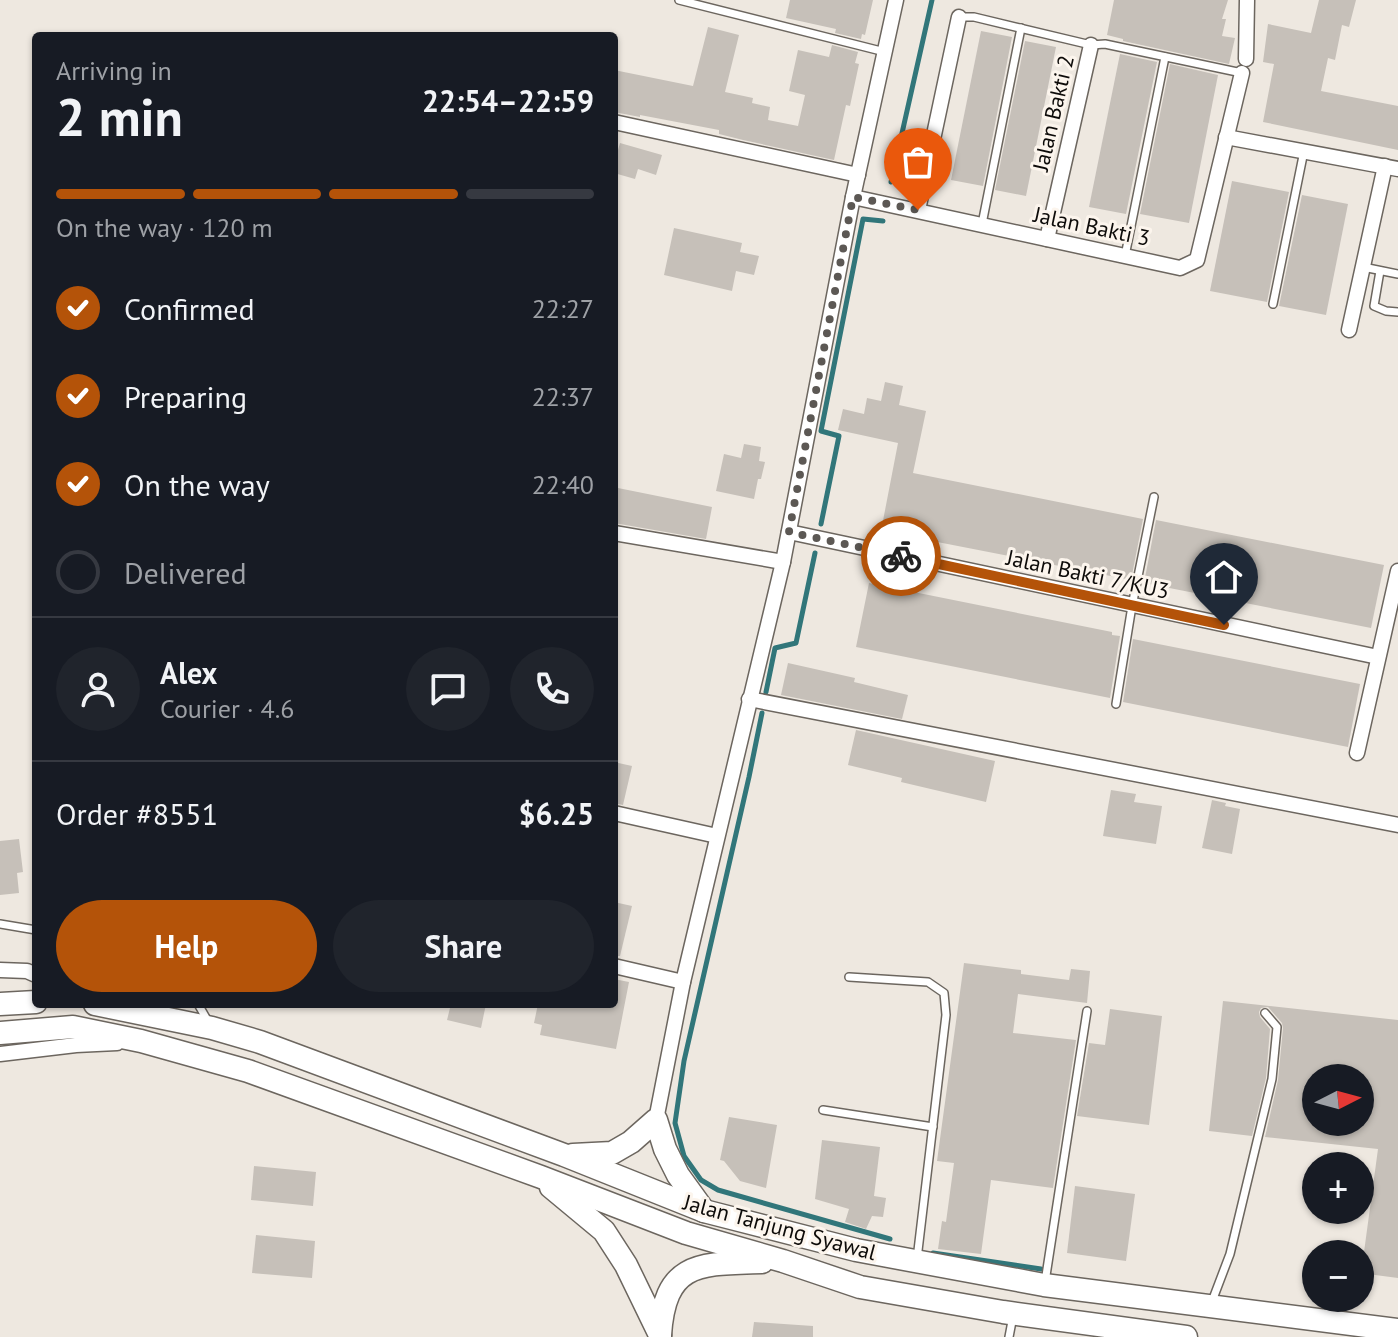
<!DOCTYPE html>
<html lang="en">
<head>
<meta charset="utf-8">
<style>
  :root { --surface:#171b24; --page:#20242c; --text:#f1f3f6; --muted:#9ea1a6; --line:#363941; --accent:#b45309 }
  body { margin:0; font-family:"PT Sans",sans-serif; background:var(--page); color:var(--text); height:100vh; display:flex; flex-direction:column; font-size:30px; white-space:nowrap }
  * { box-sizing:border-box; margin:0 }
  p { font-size:26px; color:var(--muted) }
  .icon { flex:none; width:44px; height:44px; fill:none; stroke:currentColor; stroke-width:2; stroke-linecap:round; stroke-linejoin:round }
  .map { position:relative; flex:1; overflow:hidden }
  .side { position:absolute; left:32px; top:32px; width:586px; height:976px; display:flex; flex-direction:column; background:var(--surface); border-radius:8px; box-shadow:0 2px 6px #0004 }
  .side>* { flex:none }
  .needle { width:52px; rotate:84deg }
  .controls { position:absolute; left:1302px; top:1064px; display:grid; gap:16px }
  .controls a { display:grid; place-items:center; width:72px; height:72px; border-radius:50%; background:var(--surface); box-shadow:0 2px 6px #0004; font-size:40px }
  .pin { position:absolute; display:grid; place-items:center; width:68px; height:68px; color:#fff; margin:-82px -34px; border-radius:50% 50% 50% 0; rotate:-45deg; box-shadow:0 0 8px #0007 }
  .pin .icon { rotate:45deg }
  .courier { position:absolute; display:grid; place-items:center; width:80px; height:80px; margin:-40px; border:6px solid #b45309; border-radius:50%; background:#fff; color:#222; box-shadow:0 2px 10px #0007 }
  .headline em { font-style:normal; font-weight:800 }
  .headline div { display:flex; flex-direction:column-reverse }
  .headline { display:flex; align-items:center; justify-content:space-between; height:136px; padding:0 24px }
  h1 { font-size:52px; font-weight:800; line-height:60px }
  .bar { display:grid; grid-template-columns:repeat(4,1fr); gap:12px 8px; align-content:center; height:96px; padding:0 24px }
  .bar i { height:10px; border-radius:6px; background:var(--line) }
  .bar .on { background:var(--accent) }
  .bar p { grid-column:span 4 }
  .line { display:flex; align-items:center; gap:20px; padding:0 24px; border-top:2px solid var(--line) }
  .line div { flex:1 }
  .round { display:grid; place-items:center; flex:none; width:84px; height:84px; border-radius:42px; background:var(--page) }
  ol { padding:0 24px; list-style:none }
  li { display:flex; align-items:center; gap:24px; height:88px }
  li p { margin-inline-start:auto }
  li .icon { padding:8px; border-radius:50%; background:var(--accent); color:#fff; stroke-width:4 }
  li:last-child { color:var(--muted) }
  li i { width:44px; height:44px; border:4px solid var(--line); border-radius:50% }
  .primary-button { display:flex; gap:16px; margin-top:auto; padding:16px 24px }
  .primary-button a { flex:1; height:92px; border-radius:48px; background:var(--accent); color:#fff; font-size:32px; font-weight:800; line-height:92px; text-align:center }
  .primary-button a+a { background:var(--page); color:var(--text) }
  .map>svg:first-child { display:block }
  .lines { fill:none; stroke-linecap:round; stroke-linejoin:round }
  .stream { stroke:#31767a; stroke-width:5 }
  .building { fill:#c6c0b9; fill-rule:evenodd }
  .service-casing { stroke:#6c665f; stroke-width:10 }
  .minor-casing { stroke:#6c665f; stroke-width:17 }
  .primary-casing { stroke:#6c665f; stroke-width:25 }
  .service { stroke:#fff; stroke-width:7 }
  .minor { stroke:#fff; stroke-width:14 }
  .primary { stroke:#fff; stroke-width:22 }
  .done { stroke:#5c5854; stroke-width:8; stroke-dasharray:0 14.4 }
  .route { stroke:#b45309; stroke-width:10 }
  .labels { text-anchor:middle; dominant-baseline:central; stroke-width:6; stroke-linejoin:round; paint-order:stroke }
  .street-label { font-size:22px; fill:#0d0b09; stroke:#fcf5ed }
</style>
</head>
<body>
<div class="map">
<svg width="1398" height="1337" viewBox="0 0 1398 1337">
  <rect width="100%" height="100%" fill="#eee8e0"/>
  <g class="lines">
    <g class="stream">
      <path d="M891 182 932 0"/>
      <path d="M821 524 839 436 821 431 863 219 883 221"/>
      <path d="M766 692 775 648 796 643 815 553"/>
      <path d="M762 713 749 777 684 1061 675 1123 684 1156 701 1180 718 1190 890 1239"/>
      <path d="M933 1253 1041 1269"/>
    </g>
  </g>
  <g class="building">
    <path d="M790 0H873L865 35 862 34 861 39 835 33 836 29 786 18Z"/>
    <path d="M1114 0H1228L1222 19H1226L1222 36 1235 38 1229 64 1123 41V39L1107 35Z"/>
    <path d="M1319 0H1356L1349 27 1342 25 1335 60 1328 58 1321 91 1398 106V150L1263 122 1274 64 1263 62 1268 24 1311 33Z"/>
    <path d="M708 27 739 35 725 92 753 98 752 103 770 107 768 120 798 126 805 95 789 91 798 50 829 57 832 45 858 52 855 63 859 64 850 106 846 105 834 160 743 140 719 134V130L640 115V117L614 112V70L693 86Z"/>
    <path d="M981 31 1012 37 983 186 951 180Z"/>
    <path d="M1025 41 1056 47 1026 196 995 190Z"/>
    <path d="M1120 54 1157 62 1126 214 1089 207Z"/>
    <path d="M1170 64 1218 75 1189 223 1140 214Z"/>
    <path d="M620 143 662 155 656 175 638 169 635 179 614 173V164Z"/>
    <path d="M1232 181 1289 192 1267 302 1210 291Z"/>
    <path d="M1302 195 1348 204 1326 315 1279 306Z"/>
    <path d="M674 228 742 243 740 252 759 256 754 275 736 271 732 291 664 275Z"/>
    <path d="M885 382 903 386 899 405 926 411 913 473 1143 519 1131 580 881 531 898 443 838 430 843 409 864 414 867 398 881 401Z"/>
    <path d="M744 444 761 447 759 461 765 462 761 479H758L754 499 716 491 724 454 741 458Z"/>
    <path d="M618 488 712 507 706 539 614 523V508Z"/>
    <path d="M1156 520 1384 565 1371 628 1144 583Z"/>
    <path d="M869 583 1112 632V635L1120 636 1110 698 856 647Z"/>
    <path d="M1133 639 1360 684 1348 747 1123 702Z"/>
    <path d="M788 663 855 678 854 682 908 695 902 719 781 695Z"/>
    <path d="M856 730 995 761 986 802 901 782 902 778 848 765Z"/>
    <path d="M614 762 632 766 623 805 614 803Z"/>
    <path d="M1111 790 1136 794 1134 802 1162 806 1156 844 1103 836Z"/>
    <path d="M1212 800 1226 803 1225 806 1240 809 1232 854 1202 848Z"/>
    <path d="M19 839 23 872 17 873 19 893 0 895V841Z"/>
    <path d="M614 902 632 906 620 956H614Z"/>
    <path d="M964 963 1021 970V974L1069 980 1071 969 1090 971 1087 1003 1018 994 1013 1033 1076 1040 1053 1188 991 1180 981 1254 938 1249 942 1221 946 1222 954 1163 937 1161Z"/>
    <path d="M614 979 629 982 616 1049 540 1035 542 1025 534 1023 538 1004H614Z"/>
    <path d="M1223 1001 1398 1020V1278L1360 1273V1251L1364 1252 1378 1149 1265 1137 1278 1080 1283 1028 1282 1023 1268 1007 1261 1008 1259 1012 1260 1017 1270 1029 1266 1078 1252 1136 1209 1131ZM1316 1078H1360V1122H1316Z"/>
    <path d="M451 1004H486L481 1028 447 1020Z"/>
    <path d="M1110 1009 1162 1016 1149 1125 1077 1116 1089 1043 1105 1045Z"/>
    <path d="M729 1117 777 1125 766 1188 740 1181 724 1161 720 1160Z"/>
    <path d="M822 1140 880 1147 874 1196 886 1198 883 1217 872 1216 866 1229 845 1222 849 1209 815 1199Z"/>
    <path d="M254 1166 316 1172 313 1206 251 1200Z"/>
    <path d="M1075 1186 1135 1194 1126 1261 1067 1253Z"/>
    <path d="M256 1235 315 1241 312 1278 252 1273Z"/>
    <path d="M754 1322 813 1326V1337H752Z"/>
  </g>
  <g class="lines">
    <defs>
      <g id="service">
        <path d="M679 0 885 52"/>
        <path d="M959 17H974L1091 45 1105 44 1242 73"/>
        <path d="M982 224 1021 28"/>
        <path d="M1125 256 1165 57"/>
        <path d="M1363 267 1398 274"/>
        <path d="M1380 271 1374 306 1386 311 1398 312"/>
        <path d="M1273 304 1304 151"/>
        <path d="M1116 704 1132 606 1154 497"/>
        <path d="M0 924 36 930"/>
        <path d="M849 977 928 982 944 993 946 1015 917 1259"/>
        <path d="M198 1004 209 1023"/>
        <path d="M823 1110 933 1127"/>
        <path d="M1045 1282 1087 1011"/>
        <path d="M1211 1304 1230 1254 1272 1079 1277 1027 1265 1013"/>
        <path d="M1009 1337 1013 1316"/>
      </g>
      <g id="minor">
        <path d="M1246 59 1247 0"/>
        <path d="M614 122 858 175"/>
        <path d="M1226 137 1398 169"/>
        <path d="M853 197 1180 268 1197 260 1242 73"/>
        <path d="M918 210 959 17"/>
        <path d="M1047 239 1091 45"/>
        <path d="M1349 330 1385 166"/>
        <path d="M789 532 1378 657"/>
        <path d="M614 533 783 562"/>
        <path d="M749 699 1398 825"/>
        <path d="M1357 753 1398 571"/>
        <path d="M614 813 717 836"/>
        <path d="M614 966 683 982"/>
        <path d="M0 970 27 971 36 975"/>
        <path d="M0 1054 76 1045 117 1043"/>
        <path d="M656 1120 683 982 783 562 853 197 896 0"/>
      </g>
      <g id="primary">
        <path d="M0 1004 36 1002"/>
        <path d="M95 1004 212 1028 260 1042 564 1155 704 1211 856 1250 1044 1285 1398 1330"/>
        <path d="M0 1033 73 1027 141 1041 248 1071 541 1177 686 1233 783 1261 860 1287 1003 1312 1186 1337"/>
        <path d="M573 1155 612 1153 631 1142 656 1120 665 1149 678 1175 704 1211"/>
        <path d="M551 1187 604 1231 626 1265 660 1335"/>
        <path d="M660 1335C665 1261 699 1264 762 1262"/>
      </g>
    </defs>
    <use href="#service" class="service-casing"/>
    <use href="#minor" class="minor-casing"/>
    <use href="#primary" class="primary-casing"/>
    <use href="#service" class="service"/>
    <use href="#minor" class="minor"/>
    <use href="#primary" class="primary"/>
  </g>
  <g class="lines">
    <path class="done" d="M901 556 789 532 853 197 918 210"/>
    <path class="route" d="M901 556 1224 625"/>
  </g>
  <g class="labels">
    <g class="street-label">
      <text transform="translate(1053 113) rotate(-77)">Jalan Bakti 2</text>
      <text transform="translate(1092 226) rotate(12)">Jalan Bakti 3</text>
      <text transform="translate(1088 574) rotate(12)">Jalan Bakti 7/KU3</text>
      <text transform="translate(780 1227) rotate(15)">Jalan Tanjung Syawal</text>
    </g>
  </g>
</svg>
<div class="controls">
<a><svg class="needle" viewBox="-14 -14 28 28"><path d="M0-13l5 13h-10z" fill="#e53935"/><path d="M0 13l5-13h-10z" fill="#9ea1a6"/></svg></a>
<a>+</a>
<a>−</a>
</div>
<div class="pin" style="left:918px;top:210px;background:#ea580c"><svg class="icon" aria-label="bag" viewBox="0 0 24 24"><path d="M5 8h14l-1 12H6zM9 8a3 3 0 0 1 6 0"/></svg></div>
<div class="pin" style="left:1224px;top:625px;background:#1f2937"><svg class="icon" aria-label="home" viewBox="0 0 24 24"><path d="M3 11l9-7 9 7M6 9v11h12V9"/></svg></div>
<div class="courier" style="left:901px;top:556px"><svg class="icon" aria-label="bike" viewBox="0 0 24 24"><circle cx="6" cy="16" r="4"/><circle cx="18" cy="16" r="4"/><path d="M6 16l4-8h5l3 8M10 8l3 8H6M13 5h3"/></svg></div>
<section class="side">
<div class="headline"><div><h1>2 min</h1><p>Arriving in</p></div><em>22:54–22:59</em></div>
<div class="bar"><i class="on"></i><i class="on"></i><i class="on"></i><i></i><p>On the way · 120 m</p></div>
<ol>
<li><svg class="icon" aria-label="check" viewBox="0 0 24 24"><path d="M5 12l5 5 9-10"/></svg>Confirmed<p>22:27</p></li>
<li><svg class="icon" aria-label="check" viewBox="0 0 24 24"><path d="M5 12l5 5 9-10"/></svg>Preparing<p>22:37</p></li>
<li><svg class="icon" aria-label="check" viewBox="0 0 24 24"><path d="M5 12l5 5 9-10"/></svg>On the way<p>22:40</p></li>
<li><i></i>Delivered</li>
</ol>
<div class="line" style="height:144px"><a class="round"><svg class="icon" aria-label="person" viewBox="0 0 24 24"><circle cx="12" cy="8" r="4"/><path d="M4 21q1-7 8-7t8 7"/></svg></a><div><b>Alex</b><p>Courier · 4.6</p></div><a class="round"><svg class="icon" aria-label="chat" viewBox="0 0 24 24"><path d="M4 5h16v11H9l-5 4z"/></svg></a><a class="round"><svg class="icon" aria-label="phone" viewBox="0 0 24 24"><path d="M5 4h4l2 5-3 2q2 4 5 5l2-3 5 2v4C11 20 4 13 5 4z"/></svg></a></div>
<div class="line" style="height:104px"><div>Order #8551</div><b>$6.25</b></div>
<div class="primary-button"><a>Help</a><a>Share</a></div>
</section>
</div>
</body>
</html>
